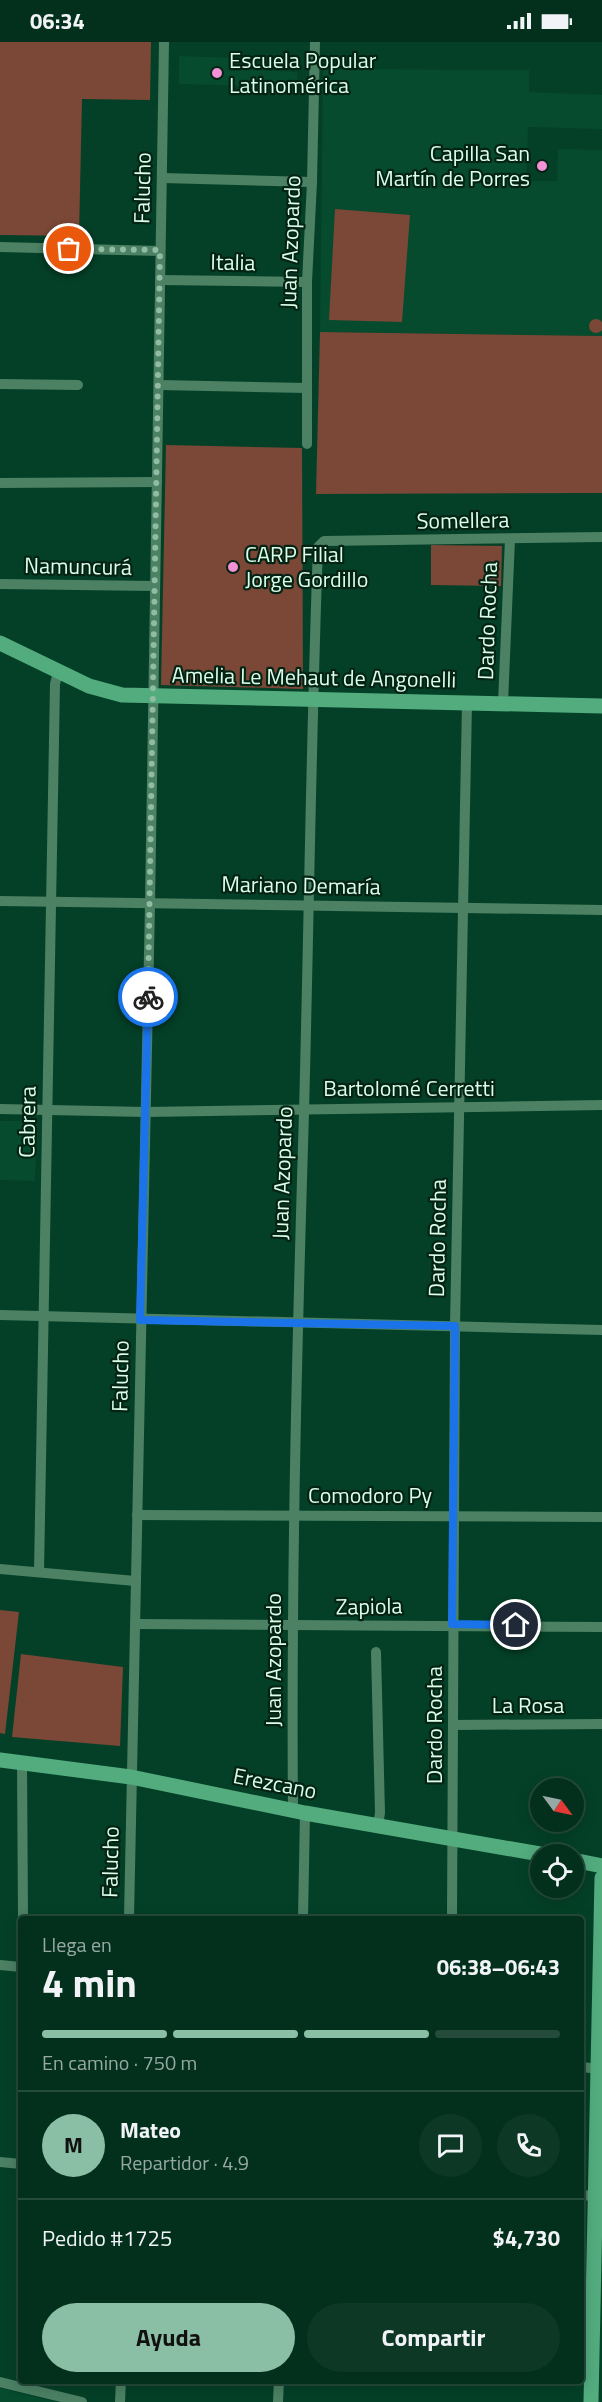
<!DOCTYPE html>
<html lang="es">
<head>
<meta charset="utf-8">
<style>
  :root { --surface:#03301d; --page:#0d3826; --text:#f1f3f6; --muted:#97a9a4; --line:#244b3b; --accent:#8abfa5 }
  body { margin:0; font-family:"Titillium Web",sans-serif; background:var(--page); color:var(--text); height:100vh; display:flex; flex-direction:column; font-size:22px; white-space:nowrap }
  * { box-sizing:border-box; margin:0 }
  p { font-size:20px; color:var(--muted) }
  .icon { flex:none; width:33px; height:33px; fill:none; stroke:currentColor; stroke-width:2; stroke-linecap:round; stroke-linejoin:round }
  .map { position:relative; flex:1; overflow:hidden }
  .drawer { position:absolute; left:18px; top:1874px; width:566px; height:468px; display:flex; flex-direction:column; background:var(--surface); border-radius:6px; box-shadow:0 3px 15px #0003,0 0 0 2px var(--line) }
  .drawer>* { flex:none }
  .needle { width:39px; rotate:123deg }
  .fabs { position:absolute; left:530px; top:1736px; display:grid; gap:12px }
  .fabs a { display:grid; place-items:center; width:54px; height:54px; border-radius:50%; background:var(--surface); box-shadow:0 3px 15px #0003,0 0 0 2px var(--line); font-size:30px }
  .pin { position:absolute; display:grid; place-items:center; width:51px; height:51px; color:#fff; margin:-26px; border:3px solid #fff; border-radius:50%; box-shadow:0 2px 6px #0007 }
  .courier { position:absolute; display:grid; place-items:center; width:60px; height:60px; margin:-30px; border:4px solid #1a73e8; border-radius:50%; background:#fff; color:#222; box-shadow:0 2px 8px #0007 }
  .headline em { font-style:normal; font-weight:700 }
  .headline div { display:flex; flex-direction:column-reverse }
  .headline { display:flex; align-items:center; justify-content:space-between; height:102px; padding:0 24px }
  h1 { font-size:39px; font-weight:700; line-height:45px }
  .bar { display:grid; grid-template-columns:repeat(4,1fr); gap:9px 6px; align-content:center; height:72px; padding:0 24px }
  .bar i { height:8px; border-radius:4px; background:var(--line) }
  .bar .selected { background:var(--accent) }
  .bar p { grid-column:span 4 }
  .line { display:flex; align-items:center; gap:15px; padding:0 24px; border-top:2px solid var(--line) }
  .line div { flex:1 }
  .round { display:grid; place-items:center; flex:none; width:63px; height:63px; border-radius:32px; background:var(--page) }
  .button { display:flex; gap:12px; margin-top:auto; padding:12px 24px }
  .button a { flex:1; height:69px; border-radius:36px; background:var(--accent); color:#111; font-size:24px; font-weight:700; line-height:69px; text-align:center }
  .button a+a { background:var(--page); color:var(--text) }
  .status { display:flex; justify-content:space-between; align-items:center; height:42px; padding:0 30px; background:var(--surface); direction:ltr }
  .status svg { height:16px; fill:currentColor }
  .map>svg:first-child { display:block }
  .built { fill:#064b2e }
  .green { fill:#7b4736 }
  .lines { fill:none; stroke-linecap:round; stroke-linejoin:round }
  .street { stroke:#4c8164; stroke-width:10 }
  .secondary { stroke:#52ac7e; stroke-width:15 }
  .done { stroke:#90bca4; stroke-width:6; stroke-dasharray:0 10.8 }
  .route { stroke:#1a73e8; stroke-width:8 }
  .poi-dot { fill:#f391d6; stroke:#052314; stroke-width:2 }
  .labels { text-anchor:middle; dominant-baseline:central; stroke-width:4.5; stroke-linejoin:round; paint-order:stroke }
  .poi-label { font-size:22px; fill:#dbfee8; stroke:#052314; text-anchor:start }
  .street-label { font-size:22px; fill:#dbfee8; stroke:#052314 }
</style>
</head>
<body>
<div class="status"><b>06:34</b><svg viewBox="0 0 49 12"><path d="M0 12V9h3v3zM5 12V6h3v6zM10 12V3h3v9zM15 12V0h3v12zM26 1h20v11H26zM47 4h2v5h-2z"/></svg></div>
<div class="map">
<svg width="602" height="2360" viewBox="0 0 602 2360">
  <rect width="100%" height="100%" fill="#044027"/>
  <g class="built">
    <path d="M179 14 238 16V27L297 30V45L179 42Z"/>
    <path d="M323 27 529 28V50L602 53V87L528 85 526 139H557L558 107 602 108V294L320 290Z"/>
    <path d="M0 1079H37L35 1139 0 1138Z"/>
    <path d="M0 2346 57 2360H0Z"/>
  </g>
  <g class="green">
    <path d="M0 0H151L150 58 82 57 79 194 0 193Z"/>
    <path d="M335 167 410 173 402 280 329 278Z"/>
    <circle cx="596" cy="284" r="7"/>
    <path d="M320 290 602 294V451L316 452Z"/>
    <path d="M166 403 302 406 303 647 161 643Z"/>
    <path d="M431 503 502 504 501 544 431 543Z"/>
    <path d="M0 1568 19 1570 5 1692 0 1691Z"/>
    <path d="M21 1612 123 1625 120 1704 12 1695Z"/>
  </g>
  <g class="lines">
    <g class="street">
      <path d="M162 136 312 140"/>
      <path d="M0 205 160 209"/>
      <path d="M160 238 307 240"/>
      <path d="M0 342 78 343"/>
      <path d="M159 343 307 346"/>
      <path d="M307 402V240L312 140 315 0"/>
      <path d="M0 441 157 440"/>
      <path d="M0 542 155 544"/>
      <path d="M503 661 510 497"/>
      <path d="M0 859 602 868"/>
      <path d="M0 1067 146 1070 602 1063"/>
      <path d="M0 1273 602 1288"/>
      <path d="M137 1473 602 1475"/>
      <path d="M0 1527 135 1539"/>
      <path d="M39 1530 55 642 58 630"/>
      <path d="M136 1582 602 1585"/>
      <path d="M376 1610 380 1771 378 1783"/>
      <path d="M454 1683 602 1682"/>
      <path d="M22 1720 23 1876"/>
      <path d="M293 1768C291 1535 297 1302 304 1070 309 881 311 693 318 505L324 499 602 495"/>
      <path d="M129 1876 150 862 164 0"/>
      <path d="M303 1876 305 1771"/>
      <path d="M452 1876 455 1284 467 661"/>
      <path d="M0 1923 21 1925"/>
      <path d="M580 2025 602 2027"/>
      <path d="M0 2120 21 2122"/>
      <path d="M580 2153 595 2154"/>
      <path d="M0 2340 82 2360"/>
      <path d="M120 2360 121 2338"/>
      <path d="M278 2360 279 2338"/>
    </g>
    <g class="secondary">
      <path d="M0 601 89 644 122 653 602 664"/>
      <path d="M0 1718 131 1735 305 1771 540 1812"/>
      <path d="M573 1818 602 1824"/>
      <path d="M591 2360 602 1836"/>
    </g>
  </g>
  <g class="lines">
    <path class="done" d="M69 207 160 208 148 955"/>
    <path class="route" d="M148 955 140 1278 455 1284 452 1582 516 1583"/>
  </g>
  <g class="poi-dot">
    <circle cx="217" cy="31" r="6"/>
    <circle cx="542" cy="124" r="6"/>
    <circle cx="233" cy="525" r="6"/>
  </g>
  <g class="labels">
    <g class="poi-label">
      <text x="229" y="18">Escuela Popular<tspan x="229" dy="25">Latinomérica</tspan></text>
      <text x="530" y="111" text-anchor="end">Capilla San<tspan x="530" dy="25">Martín de Porres</tspan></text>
      <text x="245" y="512">CARP Filial<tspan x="245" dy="25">Jorge Gordillo</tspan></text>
    </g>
    <g class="street-label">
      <text transform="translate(142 146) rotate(-89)">Falucho</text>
      <text transform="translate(290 200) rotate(-88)">Juan Azopardo</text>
      <text transform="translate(233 220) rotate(1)">Italia</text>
      <text transform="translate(463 478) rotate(-1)">Somellera</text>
      <text transform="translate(78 524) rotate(1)">Namuncurá</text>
      <text transform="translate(487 579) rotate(-88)">Dardo Rocha</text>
      <text transform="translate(314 635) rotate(1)">Amelia Le Mehaut de Angonelli</text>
      <text transform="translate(301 843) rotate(1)">Mariano Demaría</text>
      <text x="409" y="1046">Bartolomé Cerretti</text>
      <text transform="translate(27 1080) rotate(-89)">Cabrera</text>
      <text transform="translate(282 1131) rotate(-88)">Juan Azopardo</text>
      <text transform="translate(437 1196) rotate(-89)">Dardo Rocha</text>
      <text transform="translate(120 1334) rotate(-89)">Falucho</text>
      <text x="370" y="1453">Comodoro Py</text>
      <text transform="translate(369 1564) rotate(-1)">Zapiola</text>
      <text transform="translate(273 1618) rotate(-90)">Juan Azopardo</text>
      <text x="528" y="1663">La Rosa</text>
      <text transform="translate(434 1683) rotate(-90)">Dardo Rocha</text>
      <text transform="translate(275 1741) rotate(11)">Erezcano</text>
      <text transform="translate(110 1820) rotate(-89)">Falucho</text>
    </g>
  </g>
</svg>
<div class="fabs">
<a><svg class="needle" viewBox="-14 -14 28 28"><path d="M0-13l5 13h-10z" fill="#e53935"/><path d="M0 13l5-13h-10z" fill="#97a9a4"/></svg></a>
<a><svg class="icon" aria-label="locate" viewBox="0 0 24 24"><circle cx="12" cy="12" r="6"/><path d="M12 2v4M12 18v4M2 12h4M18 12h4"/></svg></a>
</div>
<div class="pin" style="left:69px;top:207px;background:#ea580c"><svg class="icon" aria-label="bag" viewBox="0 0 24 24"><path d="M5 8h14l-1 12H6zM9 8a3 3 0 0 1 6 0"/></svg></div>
<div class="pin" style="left:516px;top:1583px;background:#1f2937"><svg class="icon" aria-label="home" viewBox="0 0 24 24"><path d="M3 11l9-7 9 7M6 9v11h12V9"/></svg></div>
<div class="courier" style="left:148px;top:955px"><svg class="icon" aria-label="bike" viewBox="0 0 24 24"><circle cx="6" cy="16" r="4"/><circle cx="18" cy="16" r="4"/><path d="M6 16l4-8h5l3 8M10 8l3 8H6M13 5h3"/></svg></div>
<section class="drawer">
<div class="headline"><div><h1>4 min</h1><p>Llega en</p></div><em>06:38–06:43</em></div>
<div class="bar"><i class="selected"></i><i class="selected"></i><i class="selected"></i><i></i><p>En camino · 750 m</p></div>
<div class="line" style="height:108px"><b class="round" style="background:var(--accent);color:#111">M</b><div><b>Mateo</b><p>Repartidor · 4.9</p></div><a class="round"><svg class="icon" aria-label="chat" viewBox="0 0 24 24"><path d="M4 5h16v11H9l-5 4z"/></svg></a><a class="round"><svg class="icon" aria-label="phone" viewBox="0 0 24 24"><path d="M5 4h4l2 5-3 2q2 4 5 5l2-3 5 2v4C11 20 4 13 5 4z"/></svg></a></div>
<div class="line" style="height:78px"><div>Pedido #1725</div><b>$4,730</b></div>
<div class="button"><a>Ayuda</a><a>Compartir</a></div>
</section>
</div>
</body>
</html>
